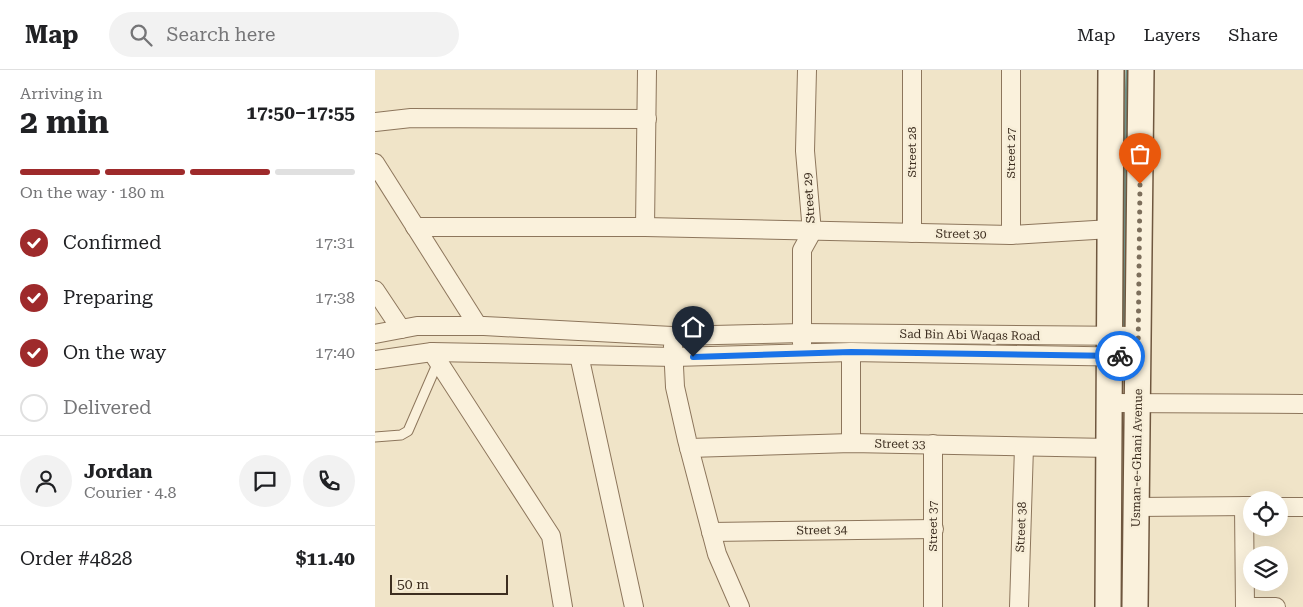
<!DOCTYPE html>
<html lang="en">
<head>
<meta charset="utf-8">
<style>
  :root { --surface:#fff; --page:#f2f2f2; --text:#202124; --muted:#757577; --line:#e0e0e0; --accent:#9e2a2b }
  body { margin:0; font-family:"Roboto Serif",serif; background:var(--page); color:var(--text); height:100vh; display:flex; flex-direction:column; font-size:19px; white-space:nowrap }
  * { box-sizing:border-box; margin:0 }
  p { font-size:16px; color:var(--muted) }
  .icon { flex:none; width:28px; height:28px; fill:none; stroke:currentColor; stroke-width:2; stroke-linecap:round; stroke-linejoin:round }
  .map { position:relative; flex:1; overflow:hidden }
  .sheet { display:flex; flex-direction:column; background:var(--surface); width:375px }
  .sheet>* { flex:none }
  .tools { position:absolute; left:868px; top:421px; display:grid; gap:10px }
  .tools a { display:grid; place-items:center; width:45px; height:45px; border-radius:50%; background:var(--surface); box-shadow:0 5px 20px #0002; font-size:25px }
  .scale { position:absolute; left:15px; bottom:12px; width:118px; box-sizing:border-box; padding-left:5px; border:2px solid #3d2e20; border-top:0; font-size:14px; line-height:18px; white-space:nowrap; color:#3d2e20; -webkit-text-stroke:4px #f7eed8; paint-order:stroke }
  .pin { position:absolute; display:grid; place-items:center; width:42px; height:42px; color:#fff; margin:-51px -21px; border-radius:50% 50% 50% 0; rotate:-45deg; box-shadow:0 0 5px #0007 }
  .pin .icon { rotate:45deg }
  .courier { position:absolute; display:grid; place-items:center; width:50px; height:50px; margin:-25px; border:4px solid #1a73e8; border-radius:50%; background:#fff; color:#222; box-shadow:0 1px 6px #0007 }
  .head em { font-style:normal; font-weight:700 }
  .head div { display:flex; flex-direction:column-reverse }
  .head { display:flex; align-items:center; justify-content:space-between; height:85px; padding:0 20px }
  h1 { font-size:32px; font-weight:700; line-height:38px }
  .bar { display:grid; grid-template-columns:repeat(4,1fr); gap:8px 5px; align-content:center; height:60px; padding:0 20px }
  .bar i { height:6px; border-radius:4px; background:var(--line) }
  .bar .active { background:var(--accent) }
  .bar p { grid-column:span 4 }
  .line { display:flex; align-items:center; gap:12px; padding:0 20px; border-top:1px solid var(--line) }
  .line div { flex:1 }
  .round { display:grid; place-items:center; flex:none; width:52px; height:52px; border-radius:26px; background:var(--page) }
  ol { padding:0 20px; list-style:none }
  li { display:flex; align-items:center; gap:15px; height:55px }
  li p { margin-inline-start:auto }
  li .icon { padding:5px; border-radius:50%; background:var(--accent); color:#fff; stroke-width:4 }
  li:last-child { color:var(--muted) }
  li i { width:28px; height:28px; border:2px solid var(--line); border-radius:50% }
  header { display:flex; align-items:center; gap:30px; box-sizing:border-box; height:70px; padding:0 25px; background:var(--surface); border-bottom:1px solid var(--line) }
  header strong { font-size:24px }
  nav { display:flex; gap:28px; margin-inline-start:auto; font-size:18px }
  .search { width:350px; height:45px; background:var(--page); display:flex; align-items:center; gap:12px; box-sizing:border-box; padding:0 18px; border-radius:28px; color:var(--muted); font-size:19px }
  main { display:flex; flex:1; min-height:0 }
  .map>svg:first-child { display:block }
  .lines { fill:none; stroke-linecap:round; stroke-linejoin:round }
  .stream { stroke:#6f938a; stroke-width:5 }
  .service-casing { stroke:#8d765c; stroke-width:11 }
  .minor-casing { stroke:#8d765c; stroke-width:20 }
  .secondary-casing { stroke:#6f573f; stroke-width:28 }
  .service { stroke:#faf1dc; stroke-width:9 }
  .minor { stroke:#faf1dc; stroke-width:18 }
  .secondary { stroke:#faf1dc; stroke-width:25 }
  .done { stroke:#7c6e5b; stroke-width:5; stroke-dasharray:0 9 }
  .route { stroke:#1a73e8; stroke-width:6 }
  .labels { text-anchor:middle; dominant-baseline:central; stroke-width:5; stroke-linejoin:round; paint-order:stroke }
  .street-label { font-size:12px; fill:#3d2e20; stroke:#f7eed8 }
</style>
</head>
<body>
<header>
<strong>Map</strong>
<div class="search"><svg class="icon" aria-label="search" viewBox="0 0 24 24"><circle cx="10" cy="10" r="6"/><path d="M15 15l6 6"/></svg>Search here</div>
<nav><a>Map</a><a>Layers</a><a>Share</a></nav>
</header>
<main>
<section class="sheet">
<div class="head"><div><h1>2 min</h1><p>Arriving in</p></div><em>17:50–17:55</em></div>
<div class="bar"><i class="active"></i><i class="active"></i><i class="active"></i><i></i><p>On the way · 180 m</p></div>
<ol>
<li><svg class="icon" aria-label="check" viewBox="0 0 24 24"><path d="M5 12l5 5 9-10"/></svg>Confirmed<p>17:31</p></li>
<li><svg class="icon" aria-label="check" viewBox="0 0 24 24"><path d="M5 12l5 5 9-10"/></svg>Preparing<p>17:38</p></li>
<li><svg class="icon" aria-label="check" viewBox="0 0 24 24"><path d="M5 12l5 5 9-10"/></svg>On the way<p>17:40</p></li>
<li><i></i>Delivered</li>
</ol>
<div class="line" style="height:90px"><a class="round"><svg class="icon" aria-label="person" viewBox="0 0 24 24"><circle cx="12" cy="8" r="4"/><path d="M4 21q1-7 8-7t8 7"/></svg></a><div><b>Jordan</b><p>Courier · 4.8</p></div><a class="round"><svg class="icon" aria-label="chat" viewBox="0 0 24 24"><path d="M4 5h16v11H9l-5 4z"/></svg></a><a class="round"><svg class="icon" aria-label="phone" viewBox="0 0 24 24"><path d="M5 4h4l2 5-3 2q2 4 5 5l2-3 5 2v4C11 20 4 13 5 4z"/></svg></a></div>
<div class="line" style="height:65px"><div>Order #4828</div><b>$11.40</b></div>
</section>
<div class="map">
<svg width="928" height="537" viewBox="0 0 928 537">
  <rect width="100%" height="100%" fill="#f0e4c8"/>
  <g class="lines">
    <path class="stream" d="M750 257V119L753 0"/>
    <defs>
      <path id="service" d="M0 367 26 365 33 361 63 292"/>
      <g id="minor">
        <path d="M0 52 36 48 272 49"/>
        <path d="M0 93 103 256"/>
        <path d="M40 157H270L636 165 736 159"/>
        <path d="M270 157 272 0"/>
        <path d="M537 163V0"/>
        <path d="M636 165V0"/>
        <path d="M0 220 26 259"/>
        <path d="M0 264 42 256H109L297 266 427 263 763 266"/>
        <path d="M427 274V180L437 162 430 81 432 0"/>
        <path d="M298 276 300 317 312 370 342 484 365 537"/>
        <path d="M57 282 176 466 188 537"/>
        <path d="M476 282V373"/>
        <path d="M204 285 259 537"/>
        <path d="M0 290 57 282 299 287 476 282 763 287"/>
        <path d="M736 333 928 334"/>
        <path d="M558 374V537"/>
        <path d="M314 378 476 373 735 378"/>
        <path d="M869 436 870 537"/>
        <path d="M761 437 876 436"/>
        <path d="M904 437H928"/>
        <path d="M336 462 559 459"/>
        <path d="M644 537 649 377"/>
        <path d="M870 537H901"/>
      </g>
      <g id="secondary">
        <path d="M733 537 736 0"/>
        <path d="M760 537 766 0"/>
      </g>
    </defs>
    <use href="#service" class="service-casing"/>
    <use href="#minor" class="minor-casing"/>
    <use href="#secondary" class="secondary-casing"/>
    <use href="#service" class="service"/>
    <use href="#minor" class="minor"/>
    <use href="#secondary" class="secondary"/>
  </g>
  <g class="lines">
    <path class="done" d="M745 286H763L765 114"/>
    <path class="route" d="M318 287 476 282 745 286"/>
  </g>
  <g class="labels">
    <g class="street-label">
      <text transform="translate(537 82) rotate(-90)">Street 28</text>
      <text transform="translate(636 83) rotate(-90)">Street 27</text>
      <text transform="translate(434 128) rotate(-94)">Street 29</text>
      <text transform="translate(586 164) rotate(1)">Street 30</text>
      <text transform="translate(595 265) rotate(1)">Sad Bin Abi Waqas Road</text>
      <text transform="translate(525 374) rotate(1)">Street 33</text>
      <text transform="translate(762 388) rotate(-89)">Usman-e-Ghani Avenue</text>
      <text transform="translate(558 456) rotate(-90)">Street 37</text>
      <text transform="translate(646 457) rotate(-88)">Street 38</text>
      <text transform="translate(447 460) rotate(-1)">Street 34</text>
    </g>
  </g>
</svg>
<div class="tools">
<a><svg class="icon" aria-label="locate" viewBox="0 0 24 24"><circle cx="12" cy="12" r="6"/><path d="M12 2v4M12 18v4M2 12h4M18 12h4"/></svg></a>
<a><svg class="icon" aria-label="layers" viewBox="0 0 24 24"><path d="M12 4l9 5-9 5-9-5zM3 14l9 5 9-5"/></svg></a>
</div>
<div class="scale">50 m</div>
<div class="pin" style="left:765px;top:114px;background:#ea580c"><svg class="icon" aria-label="bag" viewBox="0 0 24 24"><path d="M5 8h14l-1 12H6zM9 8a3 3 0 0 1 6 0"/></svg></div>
<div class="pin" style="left:318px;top:287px;background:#1f2937"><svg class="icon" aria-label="home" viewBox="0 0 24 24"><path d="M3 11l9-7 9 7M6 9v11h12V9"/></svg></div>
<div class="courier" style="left:745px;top:286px"><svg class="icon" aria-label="bike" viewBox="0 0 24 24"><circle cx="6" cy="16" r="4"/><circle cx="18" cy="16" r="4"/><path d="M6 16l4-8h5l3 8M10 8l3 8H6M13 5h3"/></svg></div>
</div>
</main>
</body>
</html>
